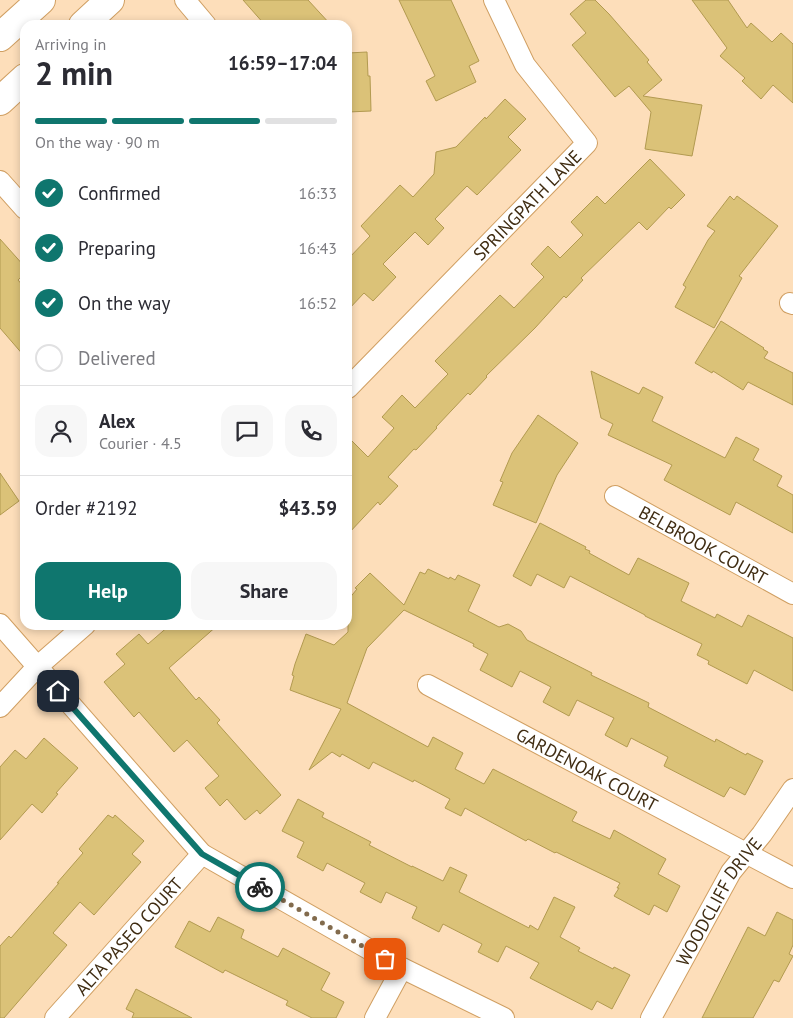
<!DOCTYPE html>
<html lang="en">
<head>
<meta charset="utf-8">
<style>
  :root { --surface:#fff; --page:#f7f7f7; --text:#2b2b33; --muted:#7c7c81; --line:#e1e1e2; --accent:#0f766e }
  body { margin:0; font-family:"PT Sans",sans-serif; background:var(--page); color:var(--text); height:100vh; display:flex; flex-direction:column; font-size:19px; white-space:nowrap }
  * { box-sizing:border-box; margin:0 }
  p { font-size:16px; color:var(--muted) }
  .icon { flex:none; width:28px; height:28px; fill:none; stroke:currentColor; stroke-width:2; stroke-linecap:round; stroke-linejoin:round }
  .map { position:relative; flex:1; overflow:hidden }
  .side { position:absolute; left:20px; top:20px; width:332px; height:610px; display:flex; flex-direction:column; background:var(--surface); border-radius:15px; box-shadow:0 2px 8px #0003 }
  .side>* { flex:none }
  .pin { position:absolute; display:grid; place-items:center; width:42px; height:42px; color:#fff; margin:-21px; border-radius:10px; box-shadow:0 2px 8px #0006 }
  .courier { position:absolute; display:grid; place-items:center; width:50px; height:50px; margin:-25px; border:4px solid #0f766e; border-radius:50%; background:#fff; color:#222; box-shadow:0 1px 6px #0007 }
  .summary em { font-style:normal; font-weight:600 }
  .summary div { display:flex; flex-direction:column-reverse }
  .summary { display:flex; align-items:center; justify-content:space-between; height:85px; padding:0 15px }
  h1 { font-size:32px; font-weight:600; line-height:38px }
  .bar { display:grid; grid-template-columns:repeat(4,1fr); gap:8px 5px; align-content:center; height:60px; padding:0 15px }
  .bar i { height:6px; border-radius:4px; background:var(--line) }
  .bar .selected { background:var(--accent) }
  .bar p { grid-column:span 4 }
  .line { display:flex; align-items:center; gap:12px; padding:0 15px; border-top:1px solid var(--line) }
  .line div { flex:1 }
  .round { display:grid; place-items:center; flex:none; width:52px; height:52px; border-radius:15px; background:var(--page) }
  ol { padding:0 15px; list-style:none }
  li { display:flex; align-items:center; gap:15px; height:55px }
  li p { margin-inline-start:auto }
  li .icon { padding:5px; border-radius:50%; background:var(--accent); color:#fff; stroke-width:4 }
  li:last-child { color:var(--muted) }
  li i { width:28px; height:28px; border:2px solid var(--line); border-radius:50% }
  .action { display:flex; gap:10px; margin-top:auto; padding:10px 15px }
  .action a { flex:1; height:58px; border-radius:15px; background:var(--accent); color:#fff; font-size:20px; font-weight:600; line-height:58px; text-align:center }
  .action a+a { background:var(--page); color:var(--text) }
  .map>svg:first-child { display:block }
  .building { fill:#dbc278; stroke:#b29a50 }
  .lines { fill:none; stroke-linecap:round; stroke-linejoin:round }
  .street-casing { stroke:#d09f62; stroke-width:22 }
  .secondary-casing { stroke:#d09f62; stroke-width:30 }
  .street { stroke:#fff; stroke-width:20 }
  .secondary { stroke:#fff; stroke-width:28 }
  .done { stroke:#826b4d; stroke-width:5; stroke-dasharray:0 9 }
  .route { stroke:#0f766e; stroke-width:6 }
  .labels { text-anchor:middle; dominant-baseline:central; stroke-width:5; stroke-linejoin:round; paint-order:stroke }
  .street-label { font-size:18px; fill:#402d13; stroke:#fddeba }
</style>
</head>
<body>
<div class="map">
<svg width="793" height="1018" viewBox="0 0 793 1018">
  <rect width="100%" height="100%" fill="#fddeba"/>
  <g class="building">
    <path d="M243 0H308L331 25H265Z"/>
    <path d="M399 0H451L479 61 469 66 476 82 436 101 426 81 435 76Z"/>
    <path d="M586 0H595L609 14 649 60 647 62 662 80 643 96 702 105 692 156 645 149 651 112 629 86 615 97 572 45 586 33 570 14Z"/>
    <path d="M692 0H728L747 28 751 23 772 42 781 33 793 44V103L773 85 761 99 742 81 745 78 720 56 727 48Z"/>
    <path d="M367 52 368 76H370L371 111 348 112V53Z"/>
    <path d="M505 99 526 119 508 137 521 150 477 195 467 186 435 219 444 228 428 245 415 232 383 264 396 277 373 301 364 293 348 310V259L370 236 361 226 400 185 413 197 434 174 436 152 456 147 485 117 486 119Z"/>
    <path d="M650 159 685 195 671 209 669 207 647 230 639 222 581 278 583 280 566 298 564 296 535 328 486 376 487 377 470 395 468 393 436 427 437 428 416 450 414 449 388 477 398 486 380 505 378 502 348 534V437L368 457 394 428 382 417 402 395 415 408 448 374 435 361 500 295 514 308 544 277 531 264 548 246 560 258 583 235 571 222 597 196 605 204Z"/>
    <path d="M730 196 734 200 737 196 778 226 739 276 742 278 714 328 675 307 686 287 683 285 708 240 715 231 707 226Z"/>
    <path d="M0 239 25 267V273L18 280 25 288V357L0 328Z"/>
    <path d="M721 321 764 348 763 349 768 352 764 358 793 373V405L748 382 743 390 713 371 712 373 695 363Z"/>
    <path d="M591 371 639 394 643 387 663 397 652 421 725 458 736 437 759 449 753 460 782 476 777 486 793 495V533L736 502 730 515 664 480 672 465 608 435 613 424 601 418Z"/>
    <path d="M538 415 578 443 557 475 536 523 493 505 503 482 500 481 512 453Z"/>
    <path d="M0 473 19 501 0 515Z"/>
    <path d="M540 523 586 547 585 549 590 551 589 553 629 575 638 558 689 583 681 601 715 618 717 614 742 627 748 615 793 638V691L754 670 747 684 708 664 709 661 697 655 702 644 645 616V615L570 576 564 588 537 574 531 586 513 576Z"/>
    <path d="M428 569 449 579 450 577 455 580 458 575 480 585 468 611 499 627 508 624 521 631 527 640 592 673 591 675 649 703 648 707 715 742 716 739 746 755 747 753 763 761 745 795 730 787 724 797 664 766 668 757 631 738 627 747 605 735 614 718 577 700 569 716 543 702 551 687 520 671 512 687 480 670 488 654 473 646 474 644 404 610 367 648 347 703 428 747 433 737 463 753 455 769 484 784 493 769 577 812 572 821 610 839 614 830 666 859 658 874 680 886 667 912 654 905 649 915 614 896 619 888H617L620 883 556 852 555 853 528 839 526 841 465 808 461 816 445 808 450 799 414 780 413 782 373 762 369 769 342 754 340 757 332 752 309 770 341 709 290 690 294 676 292 675 295 664 306 634 334 645 348 632V600L357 589 355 588 370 573 404 605 420 572 425 574Z"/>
    <path d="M170 625H218L169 668 196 700 199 697 220 720 217 723 281 795 260 814 257 810 245 820 227 799 220 806 205 788 219 776 187 740 174 752 139 712 134 717 104 682 125 664 116 654 139 634 148 644Z"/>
    <path d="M44 738 78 768 56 793 58 794 42 813 32 804 0 840V767L15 750 26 759Z"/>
    <path d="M298 799 324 813 322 817 371 842 369 845 412 867V866L443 881 450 867 467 875 459 892 529 928 530 925 538 930 554 897 575 907 560 937 580 948 578 951 613 969 614 967 630 975 612 1009 597 1001 592 1010 530 978 539 963 506 946 498 962 478 952 482 944 443 924 439 932 412 918 417 907 386 892 381 903 360 892 365 883 327 863 323 871 297 857 304 842 282 831Z"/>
    <path d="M108 815 113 818 115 815 144 841 132 854 141 862 94 915 80 902 53 933 67 945 4 1018H0V946L9 936 11 938 59 883H57L83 853 79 849Z"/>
    <path d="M777 912 793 920V945L789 954 793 956 779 982 774 980 753 1018H702L748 927 765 936Z"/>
    <path d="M218 917 244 930 241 938 278 957 283 948 330 973 321 990 344 1002 336 1018H312L286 1005 288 1001 225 970 223 973 175 947 189 921 210 932Z"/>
    <path d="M136 989 192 1018H132L134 1013 126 1009Z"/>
  </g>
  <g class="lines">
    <defs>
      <g id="street">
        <path d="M185 0 206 25"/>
        <path d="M0 181 25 209"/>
        <path d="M790 303 793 304"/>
        <path id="s1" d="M348 388 587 143 525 65 494 0"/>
        <path id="s2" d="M615 496 793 594"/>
        <path d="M0 624 202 854 402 968 504 1018"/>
        <path id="s3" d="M428 685 793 878"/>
        <path d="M0 707 37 667 85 625"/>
        <path id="s4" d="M55 1018 202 854"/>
        <path d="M375 1018 402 968"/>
        <path id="s5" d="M651 1018 731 872 762 834 793 789"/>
      </g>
      <g id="secondary">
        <path d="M83 25 110 0"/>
        <path d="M0 37 41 0"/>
        <path d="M0 101 25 78"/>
      </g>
    </defs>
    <use href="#street" class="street-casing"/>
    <use href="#secondary" class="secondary-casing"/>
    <use href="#street" class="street"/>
    <use href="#secondary" class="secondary"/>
  </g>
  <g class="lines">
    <path class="done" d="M260 887 385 959"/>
    <path class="route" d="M58 691 202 854 260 887"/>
  </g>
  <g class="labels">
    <g class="street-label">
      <text stroke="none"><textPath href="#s1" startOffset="256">SPRINGPATH LANE</textPath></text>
      <text stroke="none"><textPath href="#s2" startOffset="101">BELBROOK COURT</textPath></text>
      <text stroke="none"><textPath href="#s3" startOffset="180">GARDENOAK COURT</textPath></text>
      <text stroke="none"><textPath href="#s5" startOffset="135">WOODCLIFF DRIVE</textPath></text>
      <text stroke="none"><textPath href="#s4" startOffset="110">ALTA PASEO COURT</textPath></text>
    </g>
  </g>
</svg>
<div class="pin" style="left:385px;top:959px;background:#ea580c"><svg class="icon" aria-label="bag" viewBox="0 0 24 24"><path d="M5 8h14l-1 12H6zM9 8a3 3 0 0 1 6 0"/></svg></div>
<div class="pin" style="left:58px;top:691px;background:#1f2937"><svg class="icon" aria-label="home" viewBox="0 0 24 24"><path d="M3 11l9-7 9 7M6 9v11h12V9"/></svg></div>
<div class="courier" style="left:260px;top:887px"><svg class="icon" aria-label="bike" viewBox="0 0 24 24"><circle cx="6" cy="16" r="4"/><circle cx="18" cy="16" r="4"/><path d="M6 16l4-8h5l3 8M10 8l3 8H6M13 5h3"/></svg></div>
<section class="side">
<div class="summary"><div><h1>2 min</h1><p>Arriving in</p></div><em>16:59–17:04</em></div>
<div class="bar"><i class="selected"></i><i class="selected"></i><i class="selected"></i><i></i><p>On the way · 90 m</p></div>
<ol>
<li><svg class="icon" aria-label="check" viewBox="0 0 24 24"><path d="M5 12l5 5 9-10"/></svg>Confirmed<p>16:33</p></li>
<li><svg class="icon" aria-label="check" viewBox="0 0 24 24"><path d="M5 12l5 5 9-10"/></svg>Preparing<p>16:43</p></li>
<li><svg class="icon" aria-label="check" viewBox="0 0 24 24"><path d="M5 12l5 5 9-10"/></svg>On the way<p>16:52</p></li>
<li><i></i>Delivered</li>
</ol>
<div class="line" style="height:90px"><a class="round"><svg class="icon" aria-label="person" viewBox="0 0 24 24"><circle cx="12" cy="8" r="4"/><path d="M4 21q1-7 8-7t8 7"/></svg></a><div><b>Alex</b><p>Courier · 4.5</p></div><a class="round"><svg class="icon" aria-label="chat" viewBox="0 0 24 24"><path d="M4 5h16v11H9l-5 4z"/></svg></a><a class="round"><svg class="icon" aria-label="phone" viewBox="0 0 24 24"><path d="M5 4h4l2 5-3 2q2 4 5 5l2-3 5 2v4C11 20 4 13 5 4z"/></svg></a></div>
<div class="line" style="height:65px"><div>Order #2192</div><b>$43.59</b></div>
<div class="action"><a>Help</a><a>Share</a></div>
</section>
</div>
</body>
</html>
